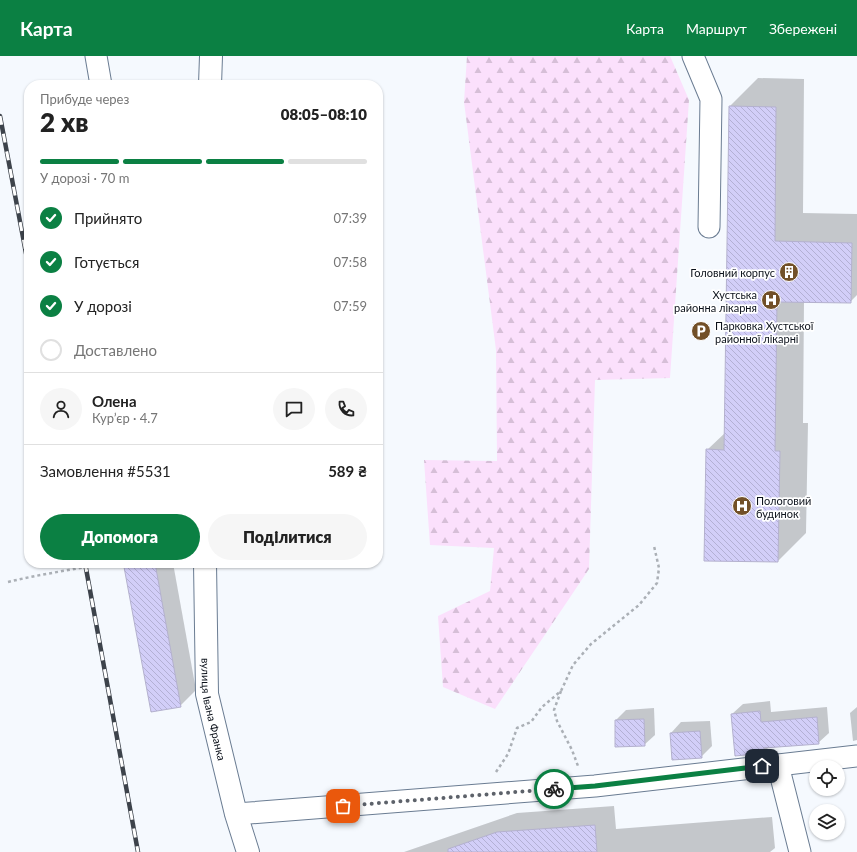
<!DOCTYPE html>
<html lang="uk">
<head>
<meta charset="utf-8">
<style>
  :root { --surface:#fff; --page:#f6f6f6; --text:#222; --muted:#767676; --line:#e0e0e0; --accent:#0b8043 }
  body { margin:0; font-family:Lato,sans-serif; background:var(--page); color:var(--text); height:100vh; display:flex; flex-direction:column; font-size:15px; white-space:nowrap }
  * { box-sizing:border-box; margin:0 }
  p { font-size:13px; color:var(--muted) }
  .icon { flex:none; width:22px; height:22px; fill:none; stroke:currentColor; stroke-width:2; stroke-linecap:round; stroke-linejoin:round }
  .map { position:relative; flex:1; overflow:hidden }
  .drawer { position:absolute; left:24px; top:24px; width:359px; height:488px; display:flex; flex-direction:column; background:var(--surface); border-radius:16px; box-shadow:0 1px 3px #0004 }
  .drawer>* { flex:none }
  .tools { position:absolute; left:809px; top:704px; display:grid; gap:8px }
  .tools a { display:grid; place-items:center; width:36px; height:36px; border-radius:50%; background:var(--surface); box-shadow:0 1px 3px #0004; font-size:20px }
  .pin { position:absolute; display:grid; place-items:center; width:34px; height:34px; color:#fff; margin:-17px; border-radius:8px; box-shadow:0 2px 6px #0006 }
  .courier { position:absolute; display:grid; place-items:center; width:40px; height:40px; margin:-20px; border:3px solid #0b8043; border-radius:50%; background:#fff; color:#222; box-shadow:0 1px 5px #0007 }
  .summary em { font-style:normal; font-weight:800 }
  .summary div { display:flex; flex-direction:column-reverse }
  .summary { display:flex; align-items:center; justify-content:space-between; height:68px; padding:0 16px }
  h1 { font-size:26px; font-weight:800; line-height:30px }
  .bar { display:grid; grid-template-columns:repeat(4,1fr); gap:6px 4px; align-content:center; height:48px; padding:0 16px }
  .bar i { height:5px; border-radius:3px; background:var(--line) }
  .bar .active { background:var(--accent) }
  .bar p { grid-column:span 4 }
  .line { display:flex; align-items:center; gap:10px; padding:0 16px; border-top:1px solid var(--line) }
  .line div { flex:1 }
  .round { display:grid; place-items:center; flex:none; width:42px; height:42px; border-radius:21px; background:var(--page) }
  ol { padding:0 16px; list-style:none }
  li { display:flex; align-items:center; gap:12px; height:44px }
  li p { margin-inline-start:auto }
  li .icon { padding:4px; border-radius:50%; background:var(--accent); color:#fff; stroke-width:4 }
  li:last-child { color:var(--muted) }
  li i { width:22px; height:22px; border:2px solid var(--line); border-radius:50% }
  .button { display:flex; gap:8px; margin-top:auto; padding:8px 16px }
  .button a { flex:1; height:46px; border-radius:24px; background:var(--accent); color:#fff; font-size:16px; font-weight:800; line-height:46px; text-align:center }
  .button a+a { background:var(--page); color:var(--text) }
  header { display:flex; align-items:center; gap:24px; box-sizing:border-box; height:56px; padding:0 20px; background:var(--accent); color:#fff }
  header strong { font-size:19px }
  nav { display:flex; gap:22px; margin-inline-start:auto; font-size:14px }
  .map>svg:first-child { display:block }
  .forest { fill:url(#forest-firs) }
  .shadow { fill:#0003 }
  .building { fill:url(#building-back-hatch); stroke:#b4b1ce }
  .lines { fill:none; stroke-linecap:round; stroke-linejoin:round }
  .minor-casing { stroke:#6a7c92; stroke-width:23 }
  .major-casing { stroke:#6a7c92; stroke-width:24 }
  .path { stroke:#abb0b6; stroke-width:2.5; stroke-dasharray:3 3; stroke-linecap:butt }
  .minor { stroke:#fff; stroke-width:21 }
  .major { stroke:#fff; stroke-width:22 }
  .rail-casing { stroke:#3d434b; stroke-width:4.5 }
  .rail { stroke:#fff; stroke-width:3; stroke-dasharray:9; stroke-linecap:butt }
  .done { stroke:#5d626a; stroke-width:4; stroke-dasharray:0 7.2 }
  .route { stroke:#0b8043; stroke-width:5 }
  .labels { text-anchor:middle; dominant-baseline:central; stroke-width:3.5; stroke-linejoin:round; paint-order:stroke }
  .poi-label { font-size:11px; fill:#0b111a; stroke:#fff; text-anchor:end }
  .street-label { font-size:11px; fill:#0b111a; stroke:#fff }
</style>
</head>
<body>
<header>
<strong>Карта</strong>
<nav><a>Карта</a><a>Маршрут</a><a>Збережені</a></nav>
</header>
<div class="map">
<svg width="857" height="796" viewBox="0 0 857 796">
  <defs>
    <pattern id="forest-firs" width="22" height="20" patternUnits="userSpaceOnUse"><rect width="22" height="20" fill="#fbe0fc"/><path d="M5 1l3.5 6h-7zM16 11l3.5 6h-7z" fill="#d6bfd7"/></pattern>
    <pattern id="building-back-hatch" width="6" height="6" patternUnits="userSpaceOnUse"><rect width="6" height="6" fill="#d2cef8"/><path d="M-1 5l2 2M0 0l6 6M5-1l2 2" fill="none" stroke="#b3b0d4"/></pattern>
  </defs>
  <rect width="100%" height="100%" fill="#f5f9fe"/>
  <path class="forest" d="M467 0H670L689 44 670 322 595 324 589 513 495 653 443 631 438 560 490 535 494 492 430 489 424 404 497 405 496 294 464 46Z"/>
  <g class="shadow">
    <path d="M758 22 804 23 803 157 857 158V239L850 246 804 245 803 367H808L806 477 778 505 707 394 726 376 730 50Z"/>
    <path d="M130 507H173L196 634 180 650 125 511Z"/>
    <path d="M770 645 771 656 827 651 829 677 818 687 769 691 764 696 732 658 743 648Z"/>
    <path d="M857 651V684L853 685 850 657Z"/>
    <path d="M654 652 655 679 644 689 616 664 626 654Z"/>
    <path d="M710 665 712 690 701 701 671 677 681 666Z"/>
    <path d="M614 750 616 773 772 761 775 792 770 796H404L517 757Z"/>
  </g>
  <g class="building">
    <path d="M729 50 776 51 775 185 852 187 851 247 777 246 775 395H780L778 506 704 505 706 393 724 394Z"/>
    <path d="M146 507H155L181 651 151 656 124 511Z"/>
    <path d="M760 655 761 666 817 661 819 688 764 692V697L735 700 731 658Z"/>
    <path d="M644 663 645 690 615 691V664Z"/>
    <path d="M700 675 702 702 672 704 670 677Z"/>
    <path d="M595 769 597 796H448V793L497 776Z"/>
  </g>
  <g class="lines">
    <defs>
      <g id="minor">
        <path d="M96 0 101 29"/>
        <path d="M693 0 711 43 709 171"/>
        <path d="M778 709 800 796"/>
        <path d="M236 758 595 730 857 700"/>
      </g>
      <g id="major">
        <path d="M210 29 211 0"/>
        <path id="s1" d="M205 507 207 638 236 758 248 796"/>
      </g>
    </defs>
    <use href="#minor" class="minor-casing"/>
    <use href="#major" class="major-casing"/>
    <g class="path">
      <path d="M8 526C40 518 73 514 105 507"/>
      <path d="M561 635 554 654 557 665 572 694 578 710"/>
      <path d="M496 716 508 698 517 672 531 666 542 651 561 635 573 609 591 588 639 549 657 527 659 512 654 490"/>
    </g>
    <use href="#minor" class="minor"/>
    <use href="#major" class="major"/>
    <defs>
      <g id="rail">
        <path d="M0 60 29 213"/>
        <path d="M85 507 138 796"/>
      </g>
    </defs>
    <use href="#rail" class="rail-casing"/>
    <use href="#rail" class="rail"/>
  </g>
  <g class="lines">
    <path class="done" d="M343 750 554 733"/>
    <path class="route" d="M554 733 595 730 762 710"/>
  </g>
  <defs>
    <symbol id="building-disc" viewBox="-11 -11 22 22"><circle r="9.5" fill="#725028" stroke="#fff"/><path d="M-4-6H4V6H1V3H-1V6H-4ZM-2.5-4.3h1.7v1.8h-1.7ZM.8-4.3h1.7v1.8H.8ZM-2.5-1h1.7V.8h-1.7ZM.8-1h1.7V.8H.8Z" fill="#fff"/></symbol>
    <symbol id="hospital-disc" viewBox="-11 -11 22 22"><circle r="9.5" fill="#725028" stroke="#fff"/><path d="M-5-5h3v3.5h4V-5h3V5h-3V1.5h-4V5h-3Z" fill="#fff"/></symbol>
    <symbol id="parking-disc" viewBox="-11 -11 22 22"><circle r="9.5" fill="#725028" stroke="#fff"/><path d="M-3.5-5.5H1a3.5 3.5 0 0 1 0 7H-1V5.5H-3.5ZM-1-3.4V-.6H.8a1.4 1.4 0 0 0 0-2.8Z" fill="#fff"/></symbol>
  </defs>
  <g fill-rule="evenodd">
    <use href="#building-disc" x="778" y="205" width="22" height="22"/>
    <use href="#hospital-disc" x="760" y="233" width="22" height="22"/>
    <use href="#parking-disc" x="690" y="264" width="22" height="22"/>
    <use href="#hospital-disc" x="731" y="439" width="22" height="22"/>
  </g>
  <g class="labels">
    <g class="poi-label">
      <text x="775" y="216">Головний корпус</text>
      <text x="757" y="238">Хустська<tspan x="757" dy="13">районна лікарня</tspan></text>
      <text x="715" y="269" text-anchor="start">Парковка Хустської<tspan x="715" dy="13">районної лікарні</tspan></text>
      <text x="756" y="444" text-anchor="start">Пологовий<tspan x="756" dy="13">будинок</tspan></text>
    </g>
    <g class="street-label">
      <text stroke="none"><textPath href="#s1" startOffset="147">вулиця Івана Франка</textPath></text>
    </g>
  </g>
</svg>
<div class="tools">
<a><svg class="icon" aria-label="locate" viewBox="0 0 24 24"><circle cx="12" cy="12" r="6"/><path d="M12 2v4M12 18v4M2 12h4M18 12h4"/></svg></a>
<a><svg class="icon" aria-label="layers" viewBox="0 0 24 24"><path d="M12 4l9 5-9 5-9-5zM3 14l9 5 9-5"/></svg></a>
</div>
<div class="pin" style="left:343px;top:750px;background:#ea580c"><svg class="icon" aria-label="bag" viewBox="0 0 24 24"><path d="M5 8h14l-1 12H6zM9 8a3 3 0 0 1 6 0"/></svg></div>
<div class="pin" style="left:762px;top:710px;background:#1f2937"><svg class="icon" aria-label="home" viewBox="0 0 24 24"><path d="M3 11l9-7 9 7M6 9v11h12V9"/></svg></div>
<div class="courier" style="left:554px;top:733px"><svg class="icon" aria-label="bike" viewBox="0 0 24 24"><circle cx="6" cy="16" r="4"/><circle cx="18" cy="16" r="4"/><path d="M6 16l4-8h5l3 8M10 8l3 8H6M13 5h3"/></svg></div>
<section class="drawer">
<div class="summary"><div><h1>2 хв</h1><p>Прибуде через</p></div><em>08:05–08:10</em></div>
<div class="bar"><i class="active"></i><i class="active"></i><i class="active"></i><i></i><p>У дорозі · 70 m</p></div>
<ol>
<li><svg class="icon" aria-label="check" viewBox="0 0 24 24"><path d="M5 12l5 5 9-10"/></svg>Прийнято<p>07:39</p></li>
<li><svg class="icon" aria-label="check" viewBox="0 0 24 24"><path d="M5 12l5 5 9-10"/></svg>Готується<p>07:58</p></li>
<li><svg class="icon" aria-label="check" viewBox="0 0 24 24"><path d="M5 12l5 5 9-10"/></svg>У дорозі<p>07:59</p></li>
<li><i></i>Доставлено</li>
</ol>
<div class="line" style="height:72px"><a class="round"><svg class="icon" aria-label="person" viewBox="0 0 24 24"><circle cx="12" cy="8" r="4"/><path d="M4 21q1-7 8-7t8 7"/></svg></a><div><b>Олена</b><p>Кур’єр · 4.7</p></div><a class="round"><svg class="icon" aria-label="chat" viewBox="0 0 24 24"><path d="M4 5h16v11H9l-5 4z"/></svg></a><a class="round"><svg class="icon" aria-label="phone" viewBox="0 0 24 24"><path d="M5 4h4l2 5-3 2q2 4 5 5l2-3 5 2v4C11 20 4 13 5 4z"/></svg></a></div>
<div class="line" style="height:52px"><div>Замовлення #5531</div><b>589 ₴</b></div>
<div class="button"><a>Допомога</a><a>Поділитися</a></div>
</section>
</div>
</body>
</html>
